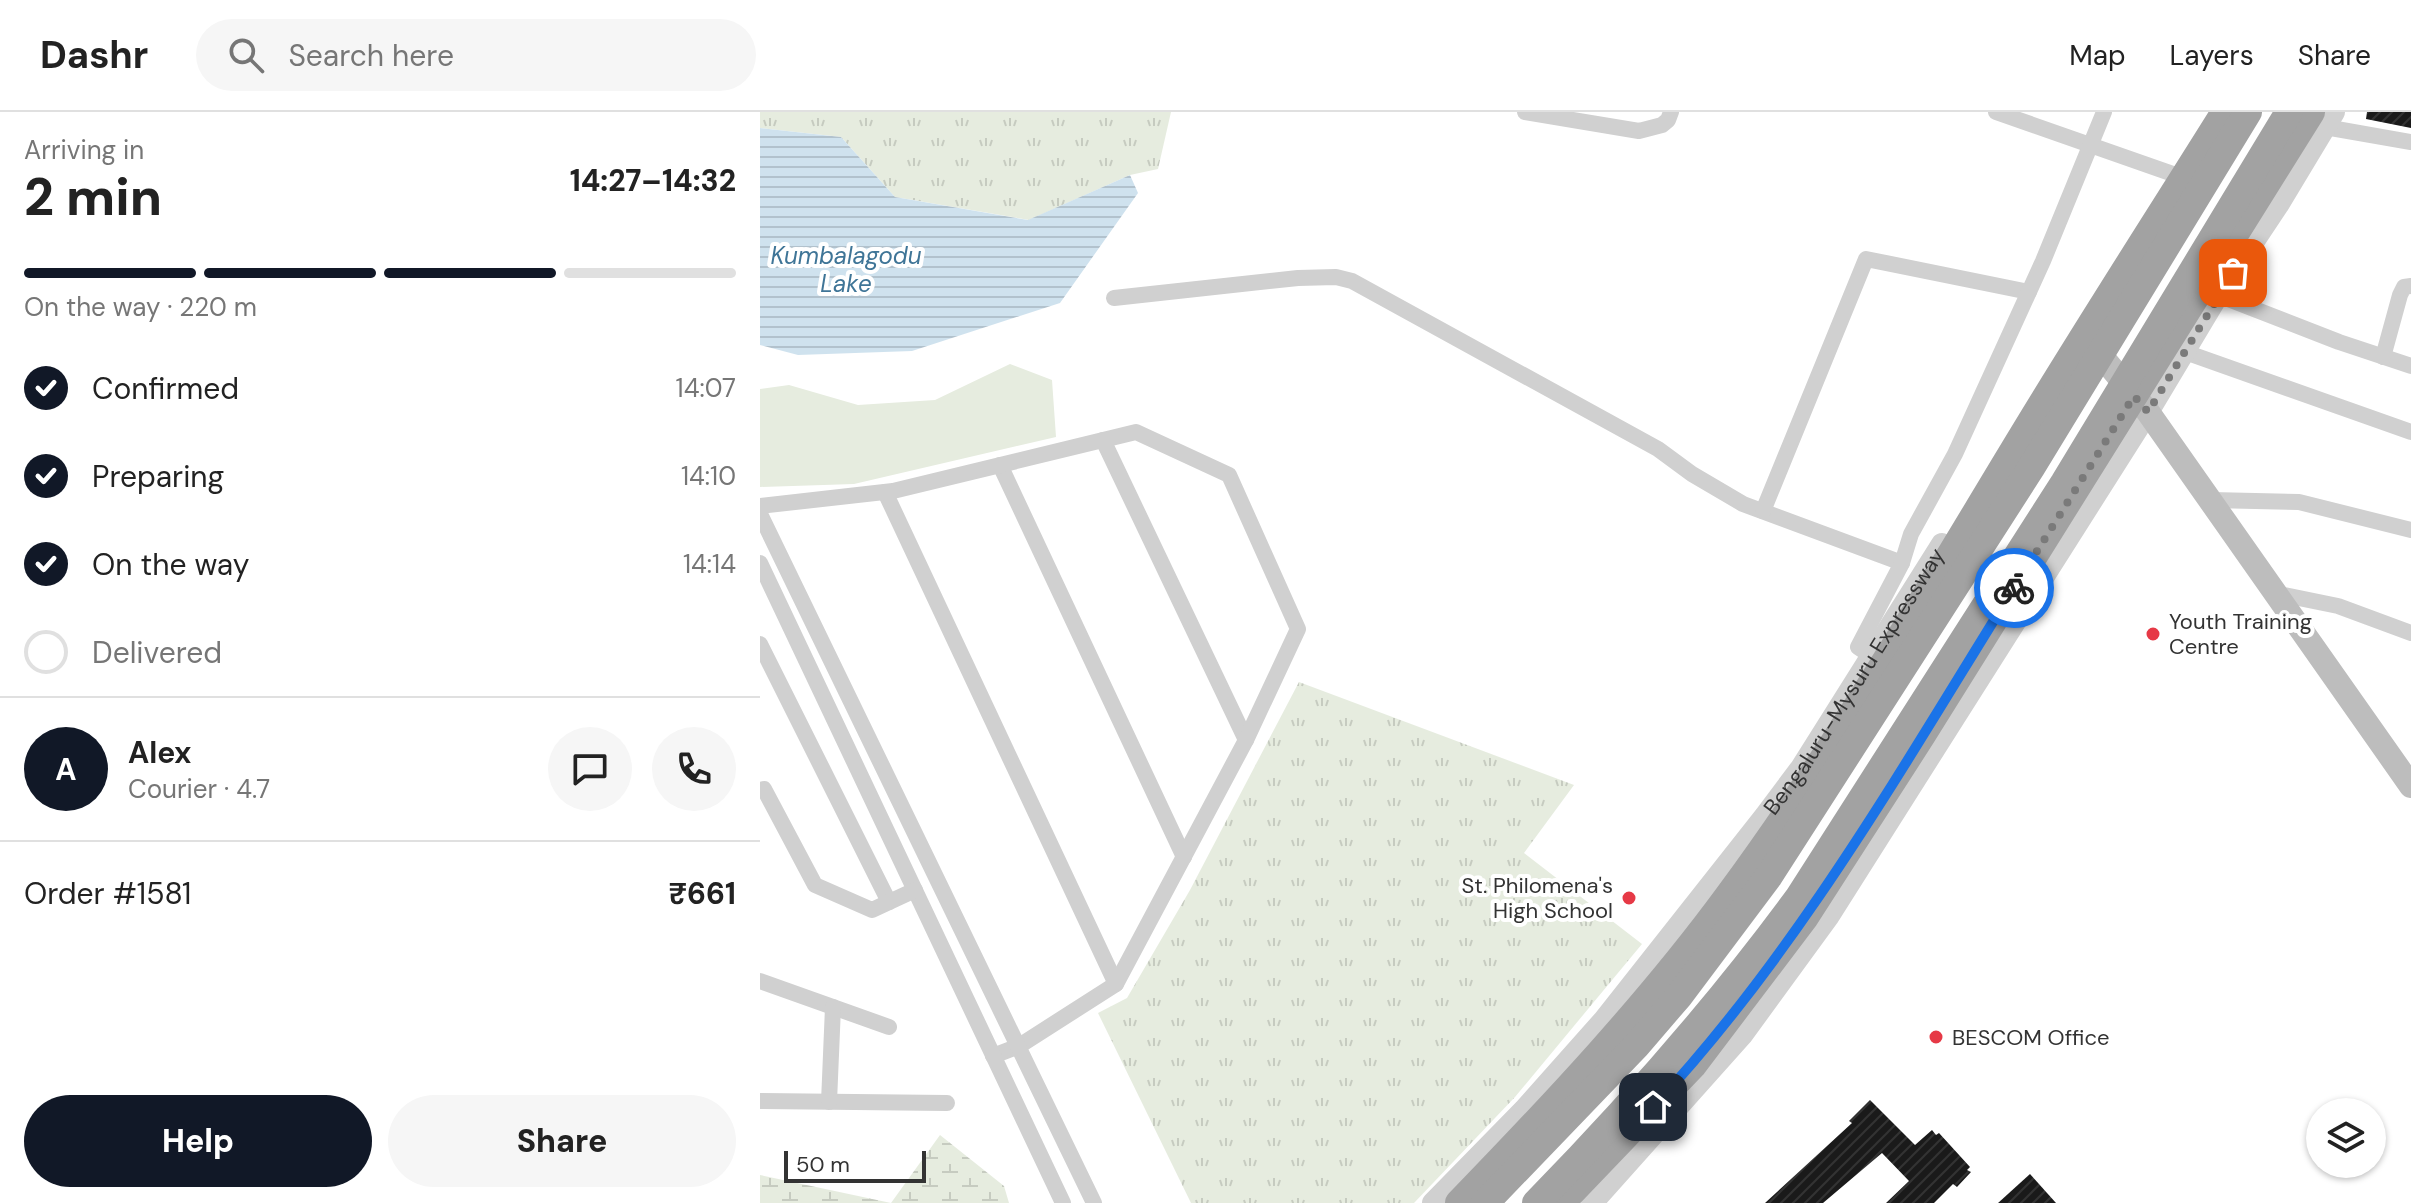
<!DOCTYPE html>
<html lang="en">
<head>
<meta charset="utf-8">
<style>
  :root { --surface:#fff; --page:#f6f6f6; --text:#222; --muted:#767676; --line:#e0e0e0; --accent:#111827 }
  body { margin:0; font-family:"DM Sans",sans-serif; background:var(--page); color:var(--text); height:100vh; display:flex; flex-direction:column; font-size:30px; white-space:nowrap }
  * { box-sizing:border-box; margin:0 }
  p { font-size:26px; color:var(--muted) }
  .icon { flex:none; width:44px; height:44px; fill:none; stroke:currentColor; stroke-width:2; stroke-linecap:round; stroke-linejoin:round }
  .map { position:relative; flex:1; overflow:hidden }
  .drawer { display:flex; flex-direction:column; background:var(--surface); width:760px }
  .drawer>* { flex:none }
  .buttons { position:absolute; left:1546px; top:986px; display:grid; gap:16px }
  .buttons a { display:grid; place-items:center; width:80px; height:80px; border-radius:50%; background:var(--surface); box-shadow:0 2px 6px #0004; font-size:40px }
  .scale { position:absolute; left:24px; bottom:20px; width:142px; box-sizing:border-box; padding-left:8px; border:4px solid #333; border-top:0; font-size:22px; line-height:28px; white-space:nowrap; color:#333; -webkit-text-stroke:6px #fff; paint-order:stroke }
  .pin { position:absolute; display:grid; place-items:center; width:68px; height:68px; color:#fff; margin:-34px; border-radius:16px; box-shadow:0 4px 12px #0006 }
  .courier { position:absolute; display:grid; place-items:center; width:80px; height:80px; margin:-40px; border:6px solid #1a73e8; border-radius:50%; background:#fff; color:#222; box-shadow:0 2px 10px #0007 }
  .overview em { font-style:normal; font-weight:800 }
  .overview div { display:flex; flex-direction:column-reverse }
  .overview { display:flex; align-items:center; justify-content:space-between; height:136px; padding:0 24px }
  h1 { font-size:52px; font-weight:800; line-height:60px }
  .bar { display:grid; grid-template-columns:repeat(4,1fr); gap:12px 8px; align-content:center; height:96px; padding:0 24px }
  .bar i { height:10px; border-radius:6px; background:var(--line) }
  .bar .active { background:var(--accent) }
  .bar p { grid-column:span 4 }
  .line { display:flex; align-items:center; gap:20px; padding:0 24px; border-top:2px solid var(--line) }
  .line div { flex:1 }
  .round { display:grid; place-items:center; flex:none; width:84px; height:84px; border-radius:42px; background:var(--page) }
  ol { padding:0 24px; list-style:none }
  li { display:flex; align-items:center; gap:24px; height:88px }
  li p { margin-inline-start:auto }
  li .icon { padding:8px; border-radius:50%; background:var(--accent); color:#fff; stroke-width:4 }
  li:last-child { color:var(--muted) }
  li i { width:44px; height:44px; border:4px solid var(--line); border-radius:50% }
  .action { display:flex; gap:16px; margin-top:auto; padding:16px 24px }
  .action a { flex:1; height:92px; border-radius:48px; background:var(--accent); color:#fff; font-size:32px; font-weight:800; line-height:92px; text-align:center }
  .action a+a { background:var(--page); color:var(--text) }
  header { display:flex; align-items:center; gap:48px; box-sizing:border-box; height:112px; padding:0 40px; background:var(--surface); border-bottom:2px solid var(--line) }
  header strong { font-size:38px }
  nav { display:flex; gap:44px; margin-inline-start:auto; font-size:28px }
  .search { width:560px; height:72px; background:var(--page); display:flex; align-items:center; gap:20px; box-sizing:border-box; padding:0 28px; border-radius:44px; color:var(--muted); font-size:30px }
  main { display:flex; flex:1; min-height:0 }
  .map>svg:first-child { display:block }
  .grass { fill:url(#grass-tufts) }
  .wetland { fill:url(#wetland-marsh) }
  .green { fill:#e6ecdf }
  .water { fill:url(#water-rules) }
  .building { fill:url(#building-hatch) }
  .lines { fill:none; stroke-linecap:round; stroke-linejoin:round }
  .minor { stroke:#d0d0d0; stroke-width:16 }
  .tertiary { stroke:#d0d0d0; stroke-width:22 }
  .secondary { stroke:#bdbdbd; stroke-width:24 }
  .trunk { stroke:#a2a2a2; stroke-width:28 }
  .trunk-bridge { stroke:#a2a2a2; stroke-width:28 }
  .done { stroke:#7a7a7a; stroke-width:8; stroke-dasharray:0 14.4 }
  .route { stroke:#1a73e8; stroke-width:10 }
  .poi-dot { fill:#e63946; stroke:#fff; stroke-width:3 }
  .labels { text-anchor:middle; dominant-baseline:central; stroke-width:8; stroke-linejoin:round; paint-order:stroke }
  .poi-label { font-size:22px; fill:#333; stroke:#fff; text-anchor:start }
  .street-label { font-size:22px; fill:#333; stroke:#fff }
  .water-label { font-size:24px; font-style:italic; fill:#3f7597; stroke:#fff }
</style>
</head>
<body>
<header>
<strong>Dashr</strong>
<div class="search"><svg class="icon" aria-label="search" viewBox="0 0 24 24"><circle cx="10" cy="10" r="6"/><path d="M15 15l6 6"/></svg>Search here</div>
<nav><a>Map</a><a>Layers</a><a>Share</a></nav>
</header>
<main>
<section class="drawer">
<div class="overview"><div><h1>2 min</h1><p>Arriving in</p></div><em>14:27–14:32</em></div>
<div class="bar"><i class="active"></i><i class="active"></i><i class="active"></i><i></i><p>On the way · 220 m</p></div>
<ol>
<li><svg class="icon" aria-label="check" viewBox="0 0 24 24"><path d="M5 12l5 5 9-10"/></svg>Confirmed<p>14:07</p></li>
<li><svg class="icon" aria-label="check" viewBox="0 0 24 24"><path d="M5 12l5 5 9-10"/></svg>Preparing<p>14:10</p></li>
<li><svg class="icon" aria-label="check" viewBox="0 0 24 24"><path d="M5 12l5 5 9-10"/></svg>On the way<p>14:14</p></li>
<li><i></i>Delivered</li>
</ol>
<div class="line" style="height:144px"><b class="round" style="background:var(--accent);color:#fff">A</b><div><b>Alex</b><p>Courier · 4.7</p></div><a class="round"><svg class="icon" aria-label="chat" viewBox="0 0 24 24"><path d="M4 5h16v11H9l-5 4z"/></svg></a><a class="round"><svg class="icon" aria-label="phone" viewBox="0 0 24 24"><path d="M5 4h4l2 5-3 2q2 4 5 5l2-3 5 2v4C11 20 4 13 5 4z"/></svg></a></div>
<div class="line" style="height:104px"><div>Order #1581</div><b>₹661</b></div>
<div class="action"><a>Help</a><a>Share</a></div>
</section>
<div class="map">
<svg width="1651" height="1091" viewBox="0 0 1651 1091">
  <defs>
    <pattern id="grass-tufts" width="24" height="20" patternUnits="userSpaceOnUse" patternTransform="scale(2)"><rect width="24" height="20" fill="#e6ecdf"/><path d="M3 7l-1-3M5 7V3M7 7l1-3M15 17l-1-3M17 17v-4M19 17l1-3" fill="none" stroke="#c6cbc0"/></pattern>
    <pattern id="wetland-marsh" width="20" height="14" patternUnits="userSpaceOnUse" patternTransform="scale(2)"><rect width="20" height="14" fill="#e6ecdf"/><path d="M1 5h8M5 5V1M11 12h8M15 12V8" fill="none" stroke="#c6cbc0"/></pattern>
    <pattern id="water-rules" width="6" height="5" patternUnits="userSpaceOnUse" patternTransform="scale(2)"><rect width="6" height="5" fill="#cfe2ee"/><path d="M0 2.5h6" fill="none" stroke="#b2c2cd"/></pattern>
    <pattern id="building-hatch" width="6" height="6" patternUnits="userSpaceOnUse" patternTransform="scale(2)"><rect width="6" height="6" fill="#1a1a1a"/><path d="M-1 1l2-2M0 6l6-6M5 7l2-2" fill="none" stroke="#333"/></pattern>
  </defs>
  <rect width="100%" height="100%" fill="#fff"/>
  <g class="grass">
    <path d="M0 0H411L398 57 370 63 269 108 135 85 81 25 0 16Z"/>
    <path d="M539 570 814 673 764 741 882 832 755 985 654 1091H431L338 901 367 886 430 778Z"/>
  </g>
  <path class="wetland" d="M180 1023 244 1074 249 1091H0V1063L131 1091Z"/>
  <path class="green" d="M250 252 292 268 296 325 94 372 0 375V277L29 273 98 293 175 288Z"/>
  <path class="water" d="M0 16 81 25 135 85 268 108 370 63 378 81 300 191 152 239 38 243 0 233Z"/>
  <g class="building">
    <path d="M1607 0H1651V16L1606 7Z"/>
    <path d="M1110 988 1155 1033 1172 1018 1176 1023 1179 1021 1210 1055 1207 1058 1211 1060 1197 1075 1193 1072 1174 1091H1126L1149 1069 1122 1041 1063 1091H1005L1092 1011 1089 1009Z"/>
    <path d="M1270 1062 1296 1091H1238Z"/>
  </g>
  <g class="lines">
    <g class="minor">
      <path d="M765 0 879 19 902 13 908 8 911 0"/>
      <path d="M1236 0 1413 62"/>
      <path d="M1565 15 1651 30"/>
      <path d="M1458 183 1579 230 1651 254"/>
      <path d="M354 186 538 166 576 165 592 169 898 337 932 362 983 392 1142 451"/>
      <path d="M1425 240 1651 320"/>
      <path d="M1623 245 1640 183 1644 175 1651 174"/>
      <path d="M343 328 486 628"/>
      <path d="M240 353 424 745"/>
      <path d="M125 380 356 872"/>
      <path d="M1451 388 1539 390 1651 418"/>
      <path d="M0 394 133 379 376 320 469 363 538 517 486 628 356 872 259 934 233 944"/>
      <path d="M1003 399 1106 147 1269 180"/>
      <path d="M0 402 334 1091"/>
      <path d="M0 451 303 1091"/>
      <path d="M1514 481 1578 494 1651 521"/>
      <path d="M0 532 129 790"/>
      <path d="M1110 543 1098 535 1142 451 1151 422 1195 342 1283 149 1344 0"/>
      <path d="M0 678 4 677 55 773 112 798 155 778"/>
      <path d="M0 869 129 915"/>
      <path d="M0 989 187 991"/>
      <path d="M69 990 73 895"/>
    </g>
    <g class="tertiary">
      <path id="s1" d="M673 1091 764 998 844 908 1005 704 1041 656 1182 432"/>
      <path d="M832 1091 982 923 1068 805 1388 300 1458 183 1518 93 1574 0"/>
    </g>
    <path class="secondary" d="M1329 229 1388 300 1651 674"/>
    <g class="trunk">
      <path d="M699 1091C793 994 889 892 969 783 1074 641 1163 488 1255 336 1323 223 1395 112 1465 0"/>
      <path d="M801 1091 933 953 1045 805 1162 623 1551 0"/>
    </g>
    <g class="trunk-bridge">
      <path d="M725 1091 876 934 919 884 1009 764 1271 356 1488 0"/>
      <path d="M776 1091C871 994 959 894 1039 785L1304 371 1529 0"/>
    </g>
  </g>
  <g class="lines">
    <path class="done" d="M1254 476 1374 284 1388 300 1473 161"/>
    <path class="route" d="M893 995C1037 841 1143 654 1254 476"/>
  </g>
  <g class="poi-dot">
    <circle cx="1393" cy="522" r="8"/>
    <circle cx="869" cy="786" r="8"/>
    <circle cx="1176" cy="925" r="8"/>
  </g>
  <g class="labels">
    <g class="poi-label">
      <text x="1409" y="509">Youth Training<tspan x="1409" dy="25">Centre</tspan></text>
      <text x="853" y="773" text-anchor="end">St. Philomena's<tspan x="853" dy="25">High School</tspan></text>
      <text x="1192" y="925">BESCOM Office</text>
    </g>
    <g class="street-label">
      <text stroke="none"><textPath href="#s1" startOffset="672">Bengaluru-Mysuru Expressway</textPath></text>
    </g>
    <g class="water-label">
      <text x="86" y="143">Kumbalagodu<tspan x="86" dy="28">Lake</tspan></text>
    </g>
  </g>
</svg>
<div class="buttons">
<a><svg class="icon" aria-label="layers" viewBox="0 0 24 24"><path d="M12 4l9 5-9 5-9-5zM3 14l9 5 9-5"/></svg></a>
</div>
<div class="scale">50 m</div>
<div class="pin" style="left:1473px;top:161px;background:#ea580c"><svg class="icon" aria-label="bag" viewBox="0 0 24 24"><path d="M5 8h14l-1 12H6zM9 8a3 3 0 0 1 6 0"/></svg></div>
<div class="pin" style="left:893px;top:995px;background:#1f2937"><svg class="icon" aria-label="home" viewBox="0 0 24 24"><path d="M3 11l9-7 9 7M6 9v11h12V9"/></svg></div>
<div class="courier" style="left:1254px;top:476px"><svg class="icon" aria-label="bike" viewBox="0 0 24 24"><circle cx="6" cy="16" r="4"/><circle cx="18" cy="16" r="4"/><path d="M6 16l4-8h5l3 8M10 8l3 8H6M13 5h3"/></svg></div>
</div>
</main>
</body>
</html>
